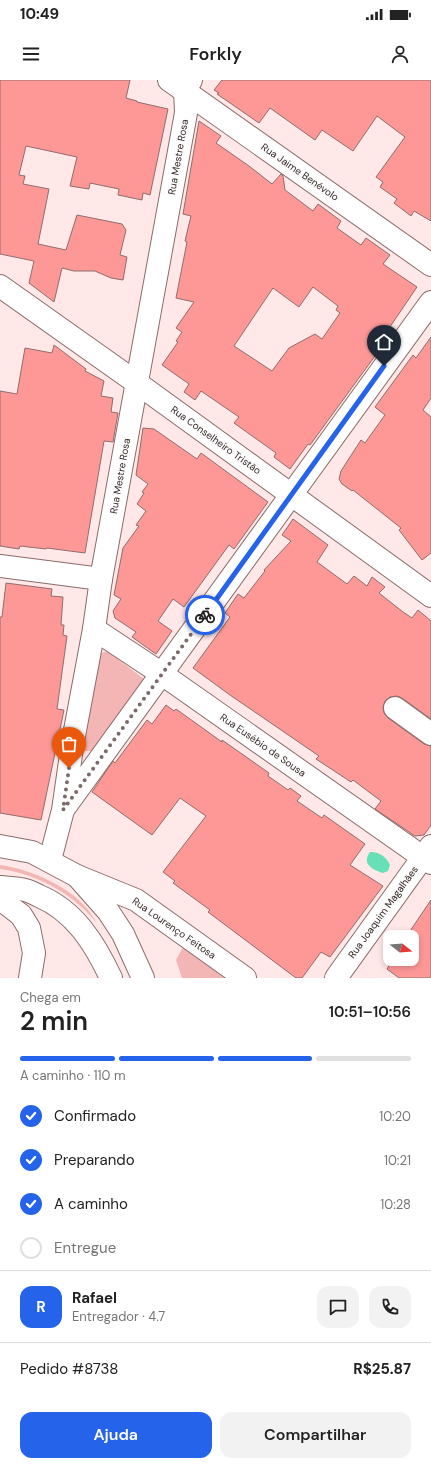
<!DOCTYPE html>
<html lang="pt">
<head>
<meta charset="utf-8">
<style>
  :root { --surface:#fff; --page:#f2f2f2; --text:#222; --muted:#767676; --line:#e0e0e0; --accent:#2563eb }
  body { margin:0; font-family:"DM Sans",sans-serif; background:var(--page); color:var(--text); height:100vh; display:flex; flex-direction:column; font-size:15px; white-space:nowrap }
  * { box-sizing:border-box; margin:0 }
  p { font-size:13px; color:var(--muted) }
  .icon { flex:none; width:22px; height:22px; fill:none; stroke:currentColor; stroke-width:2; stroke-linecap:round; stroke-linejoin:round }
  .map { position:relative; height:898px; overflow:hidden }
  .drawer { display:flex; flex-direction:column; background:var(--surface); flex:1 }
  .drawer>* { flex:none }
  .needle { width:26px; rotate:107deg }
  .controls { position:absolute; left:383px; top:850px; display:grid; gap:8px }
  .controls a { display:grid; place-items:center; width:36px; height:36px; border-radius:8px; background:var(--surface); box-shadow:0 2px 6px #0003; font-size:20px }
  .pin { position:absolute; display:grid; place-items:center; width:34px; height:34px; color:#fff; margin:-41px -17px; border-radius:50% 50% 50% 0; rotate:-45deg; box-shadow:0 0 4px #0007 }
  .pin .icon { rotate:45deg }
  .courier { position:absolute; display:grid; place-items:center; width:40px; height:40px; margin:-20px; border:3px solid #2563eb; border-radius:50%; background:#fff; color:#222; box-shadow:0 1px 5px #0007 }
  .summary em { font-style:normal; font-weight:600 }
  .summary div { display:flex; flex-direction:column-reverse }
  .summary { display:flex; align-items:center; justify-content:space-between; height:68px; padding:0 20px }
  h1 { font-size:26px; font-weight:600; line-height:30px }
  .bar { display:grid; grid-template-columns:repeat(4,1fr); gap:6px 4px; align-content:center; height:48px; padding:0 20px }
  .bar i { height:5px; border-radius:3px; background:var(--line) }
  .bar .current { background:var(--accent) }
  .bar p { grid-column:span 4 }
  .line { display:flex; align-items:center; gap:10px; padding:0 20px; border-top:1px solid var(--line) }
  .line div { flex:1 }
  .round { display:grid; place-items:center; flex:none; width:42px; height:42px; border-radius:12px; background:var(--page) }
  ol { padding:0 20px; list-style:none }
  li { display:flex; align-items:center; gap:12px; height:44px }
  li p { margin-inline-start:auto }
  li .icon { padding:4px; border-radius:50%; background:var(--accent); color:#fff; stroke-width:4 }
  li:last-child { color:var(--muted) }
  li i { width:22px; height:22px; border:2px solid var(--line); border-radius:50% }
  .primary-button { display:flex; gap:8px; margin-top:auto; padding:8px 20px }
  .primary-button a { flex:1; height:46px; border-radius:12px; background:var(--accent); color:#fff; font-size:16px; font-weight:600; line-height:46px; text-align:center }
  .primary-button a+a { background:var(--page); color:var(--text) }
  .status { display:flex; justify-content:space-between; align-items:center; height:28px; padding:0 20px; background:var(--surface); direction:ltr }
  .status svg { height:11px; fill:currentColor }
  header { display:flex; justify-content:space-between; align-items:center; height:52px; padding:0 20px; background:var(--surface); font-size:18px; font-weight:600 }
  .map>svg:first-child { display:block }
  .green { fill:#f4b6b4 }
  .water { fill:#67dfb7 }
  .building { fill:#fe9897; stroke:#8f6d6c; fill-rule:evenodd }
  .lines { fill:none; stroke-linecap:round; stroke-linejoin:round }
  .minor-casing { stroke:#8c6b69; stroke-width:24 }
  .major-casing { stroke:#8c6b69; stroke-width:24 }
  .minor { stroke:#fff; stroke-width:22 }
  .major { stroke:#fff; stroke-width:22 }
  .done { stroke:#7b6a69; stroke-width:4; stroke-dasharray:0 7.2 }
  .route { stroke:#2563eb; stroke-width:5 }
  .labels { text-anchor:middle; dominant-baseline:central; stroke-width:3.5; stroke-linejoin:round; paint-order:stroke }
  .street-label { font-size:10px; fill:#342625; stroke:#fbfbfb }
</style>
</head>
<body>
<div class="status"><b>10:49</b><svg viewBox="0 0 49 12"><path d="M0 12V9h3v3zM5 12V6h3v6zM10 12V3h3v9zM15 12V0h3v12zM26 1h20v11H26zM47 4h2v5h-2z"/></svg></div>
<header><svg class="icon" aria-label="menu" viewBox="0 0 24 24"><path d="M4 6h16M4 12h16M4 18h16"/></svg>Forkly<svg class="icon" aria-label="person" viewBox="0 0 24 24"><circle cx="12" cy="8" r="4"/><path d="M4 21q1-7 8-7t8 7"/></svg></header>
<div class="map">
<svg width="431" height="898" viewBox="0 0 431 898">
  <rect width="100%" height="100%" fill="#ffe8e7"/>
  <g class="green">
    <path d="M107 571 144 599 92 671H84L82 663 99 574Z"/>
    <path d="M0 785C34 790 80 810 96 842 72 813 37 794 0 789Z"/>
    <path d="M183 867 224 898H182L176 880Z"/>
  </g>
  <path class="water" d="M370 772C378 771 387 777 390 785L388 791 383 793C373 790 361 784 370 772Z"/>
  <g class="building">
    <path d="M0 0H130L126 18 137 21V22L168 29 150 115 143 113 142 120 118 115 119 109 90 103 89 109 70 106 77 77 26 66 19 95 25 96 23 104 49 109 38 164 66 170 77 135 122 144 126 150 120 175 127 177 123 200 111 198 95 191H74L62 188 54 222 29 203 34 181 0 174Z"/>
    <path d="M222 0H431V141L414 131 411 136 394 123 397 119 380 107 383 102 376 97 405 57 377 36 353 71 322 50 315 60 270 28 259 43 217 14 219 13 214 10Z"/>
    <path d="M199 41 221 56 216 63 249 86 272 104 281 94 283 96 285 110 313 131 318 124 341 141 337 148 361 165 366 158 390 175 383 184 417 207 379 263 383 265 310 365 308 364 290 389 274 377 276 373 234 343 239 337 201 311 195 320 184 312 189 304 162 285 178 262 176 261 182 252 176 248 194 222 176 218 187 162 185 161 191 136 183 134ZM313 207 338 226 336 230 340 233 322 259 315 254 289 268 272 291 234 266 273 208 299 227Z"/>
    <path d="M431 257V318L423 330 431 337V473L422 480 399 450 401 448 353 410 352 411 342 404 339 399 341 391 361 360 365 363 385 335 375 327 413 275 416 278Z"/>
    <path d="M54 265 86 289 85 291 104 301 101 316 113 318 111 332 118 333 113 362 104 361 85 473 47 468 46 469 20 466 19 469 0 466V311L17 314 25 268 52 273Z"/>
    <path d="M143 348 154 349 197 379 201 373 268 422 234 469 229 465 184 527 173 519 158 541 172 551 156 574 132 557 136 552 115 538 113 531 121 519 114 515 123 468 139 446 136 445 146 431 137 424 144 413 142 412 148 404 136 395Z"/>
    <path d="M293 439 328 465 317 482 347 504 354 496 367 506 372 497 385 507 379 513 403 532 412 538 418 530 431 541V639L402 618 397 616 390 617 385 621 383 627 384 633 388 638 424 664 431 666V745L424 755 415 756 375 729 381 721 353 700 351 702 316 679 319 676 230 615 193 588 230 537 225 533 238 514 244 518 265 491 264 490 291 461 282 455Z"/>
    <path d="M6 503 52 509 51 516 63 517 61 545H64L63 555 67 556 57 629 64 630 41 740 0 733V537H2Z"/>
    <path d="M166 625 174 631 176 629 222 662V660L269 693 268 696 288 710 290 708 301 716 297 721 322 738 324 735 365 764 350 785 383 806 330 877 321 872 302 898H296L208 832 210 830 173 803 175 801 163 792 206 736 180 718 152 755 92 712 113 681 115 683 147 640 152 644Z"/>
    <path d="M431 820V898H399L387 889 393 879H412V857H406Z"/>
  </g>
  <g class="lines">
    <defs>
      <g id="minor">
        <path d="M169 0 431 185"/>
        <path d="M0 206 137 303 431 516"/>
        <path d="M0 486 101 499"/>
        <path d="M94 549 162 594 431 783"/>
        <path d="M395 628 431 654"/>
        <path d="M65 727 431 222"/>
        <path d="M50 780 63 730 73 661 94 549 101 499 186 33 185 10 191 0"/>
        <path d="M77 796 136 820 245 898"/>
        <path d="M0 819 21 835 29 848 34 873 30 898"/>
        <path d="M336 898 431 766"/>
      </g>
      <g id="major">
        <path d="M0 766 32 772 77 796 108 831 123 854 143 898"/>
        <path d="M0 807C8 808 17 808 25 810 30 811 35 814 39 816 75 831 95 864 111 898"/>
      </g>
    </defs>
    <use href="#minor" class="minor-casing"/>
    <use href="#major" class="major-casing"/>
    <use href="#minor" class="minor"/>
    <use href="#major" class="major"/>
  </g>
  <g class="lines">
    <path class="done" d="M69 688 63 730 205 535"/>
    <path class="route" d="M205 535 384 286"/>
  </g>
  <g class="labels">
    <g class="street-label">
      <text transform="translate(178 77) rotate(-80)">Rua Mestre Rosa</text>
      <text transform="translate(300 92) rotate(35)">Rua Jaime Benévolo</text>
      <text transform="translate(216 360) rotate(36)">Rua Conselheiro Tristão</text>
      <text transform="translate(120 396) rotate(-80)">Rua Mestre Rosa</text>
      <text transform="translate(263 665) rotate(35)">Rua Eusébio de Sousa</text>
      <text transform="translate(383 832) rotate(-54)">Rua Joaquim Magalhães</text>
      <text transform="translate(174 848) rotate(35)">Rua Lourenço Feitosa</text>
    </g>
  </g>
</svg>
<div class="controls">
<a><svg class="needle" viewBox="-14 -14 28 28"><path d="M0-13l5 13h-10z" fill="#e53935"/><path d="M0 13l5-13h-10z" fill="#767676"/></svg></a>
</div>
<div class="pin" style="left:69px;top:688px;background:#ea580c"><svg class="icon" aria-label="bag" viewBox="0 0 24 24"><path d="M5 8h14l-1 12H6zM9 8a3 3 0 0 1 6 0"/></svg></div>
<div class="pin" style="left:384px;top:286px;background:#1f2937"><svg class="icon" aria-label="home" viewBox="0 0 24 24"><path d="M3 11l9-7 9 7M6 9v11h12V9"/></svg></div>
<div class="courier" style="left:205px;top:535px"><svg class="icon" aria-label="bike" viewBox="0 0 24 24"><circle cx="6" cy="16" r="4"/><circle cx="18" cy="16" r="4"/><path d="M6 16l4-8h5l3 8M10 8l3 8H6M13 5h3"/></svg></div>
</div>
<section class="drawer">
<div class="summary"><div><h1>2 min</h1><p>Chega em</p></div><em>10:51–10:56</em></div>
<div class="bar"><i class="current"></i><i class="current"></i><i class="current"></i><i></i><p>A caminho · 110 m</p></div>
<ol>
<li><svg class="icon" aria-label="check" viewBox="0 0 24 24"><path d="M5 12l5 5 9-10"/></svg>Confirmado<p>10:20</p></li>
<li><svg class="icon" aria-label="check" viewBox="0 0 24 24"><path d="M5 12l5 5 9-10"/></svg>Preparando<p>10:21</p></li>
<li><svg class="icon" aria-label="check" viewBox="0 0 24 24"><path d="M5 12l5 5 9-10"/></svg>A caminho<p>10:28</p></li>
<li><i></i>Entregue</li>
</ol>
<div class="line" style="height:72px"><b class="round" style="background:var(--accent);color:#fff">R</b><div><b>Rafael</b><p>Entregador · 4.7</p></div><a class="round"><svg class="icon" aria-label="chat" viewBox="0 0 24 24"><path d="M4 5h16v11H9l-5 4z"/></svg></a><a class="round"><svg class="icon" aria-label="phone" viewBox="0 0 24 24"><path d="M5 4h4l2 5-3 2q2 4 5 5l2-3 5 2v4C11 20 4 13 5 4z"/></svg></a></div>
<div class="line" style="height:52px"><div>Pedido #8738</div><b>R$25.87</b></div>
<div class="primary-button"><a>Ajuda</a><a>Compartilhar</a></div>
</section>
</body>
</html>
